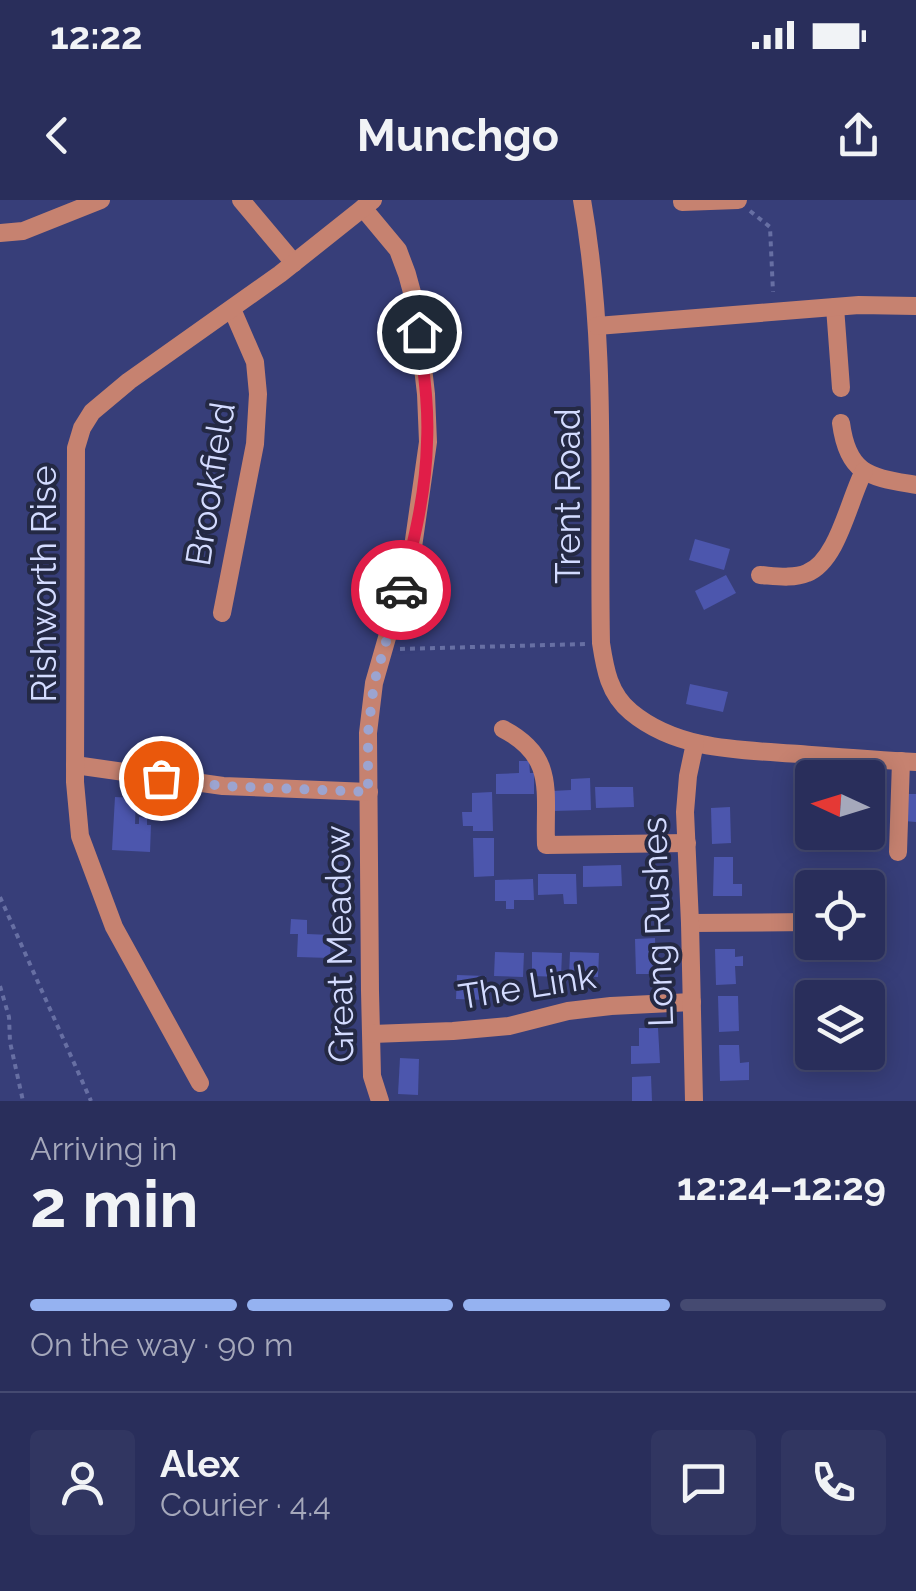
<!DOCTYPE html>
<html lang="en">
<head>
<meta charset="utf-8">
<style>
  :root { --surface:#292e5b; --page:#313661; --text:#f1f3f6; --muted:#a5a8bb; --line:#454a71; --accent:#95b2f1 }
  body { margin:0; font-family:Raleway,sans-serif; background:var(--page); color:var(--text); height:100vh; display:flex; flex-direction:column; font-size:38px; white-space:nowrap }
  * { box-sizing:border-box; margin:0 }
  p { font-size:32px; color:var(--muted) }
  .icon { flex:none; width:55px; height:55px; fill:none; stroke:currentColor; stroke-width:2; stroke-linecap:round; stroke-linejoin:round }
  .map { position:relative; height:901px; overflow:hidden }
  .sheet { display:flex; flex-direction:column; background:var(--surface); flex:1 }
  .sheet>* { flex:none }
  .needle { width:65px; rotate:274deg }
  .buttons { position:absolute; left:795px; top:560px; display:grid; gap:20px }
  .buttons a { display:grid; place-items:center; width:90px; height:90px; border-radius:10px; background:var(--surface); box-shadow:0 5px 25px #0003,0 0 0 2px var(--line); font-size:50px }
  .pin { position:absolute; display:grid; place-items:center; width:85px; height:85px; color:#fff; margin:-42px; border:5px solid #fff; border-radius:50%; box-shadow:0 2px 10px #0007 }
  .courier { position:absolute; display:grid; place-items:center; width:100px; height:100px; margin:-50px; border:8px solid #e11d48; border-radius:50%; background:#fff; color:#222; box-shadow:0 2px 12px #0007 }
  .summary em { font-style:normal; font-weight:700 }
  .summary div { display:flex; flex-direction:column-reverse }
  .summary { display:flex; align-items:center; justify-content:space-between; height:170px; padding:0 30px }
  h1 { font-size:65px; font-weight:700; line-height:75px }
  .bar { display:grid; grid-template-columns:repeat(4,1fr); gap:15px 10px; align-content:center; height:120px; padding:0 30px }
  .bar i { height:12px; border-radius:8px; background:var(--line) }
  .bar .current { background:var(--accent) }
  .bar p { grid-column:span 4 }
  .line { display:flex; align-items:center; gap:25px; padding:0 30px; border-top:2px solid var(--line) }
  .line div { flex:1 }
  .round { display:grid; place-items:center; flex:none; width:105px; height:105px; border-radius:10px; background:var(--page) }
  .status { display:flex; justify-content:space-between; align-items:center; height:70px; padding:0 50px; background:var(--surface); direction:ltr }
  .status svg { height:28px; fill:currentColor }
  header { display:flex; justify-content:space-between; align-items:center; height:130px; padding:0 30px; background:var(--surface); font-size:45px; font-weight:700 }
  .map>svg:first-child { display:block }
  .building { fill:#4c56ad }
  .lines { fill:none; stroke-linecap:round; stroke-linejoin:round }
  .path { stroke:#676fa3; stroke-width:4; stroke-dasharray:5 5; stroke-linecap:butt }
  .minor { stroke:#c68270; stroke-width:18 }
  .done { stroke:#9ca4d0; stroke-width:10; stroke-dasharray:0 18 }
  .route { stroke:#e11d48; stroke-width:12 }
  .labels { text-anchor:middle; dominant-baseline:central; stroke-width:8; stroke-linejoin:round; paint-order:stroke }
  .street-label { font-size:35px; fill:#d3dbff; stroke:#242944 }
</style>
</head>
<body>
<div class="status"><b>12:22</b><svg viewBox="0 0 49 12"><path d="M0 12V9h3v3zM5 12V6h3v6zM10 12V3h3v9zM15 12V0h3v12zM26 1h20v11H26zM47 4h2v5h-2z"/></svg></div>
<header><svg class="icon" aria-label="back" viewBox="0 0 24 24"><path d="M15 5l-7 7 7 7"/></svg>Munchgo<svg class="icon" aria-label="share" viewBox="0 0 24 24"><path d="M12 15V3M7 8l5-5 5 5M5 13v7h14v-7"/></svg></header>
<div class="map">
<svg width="916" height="901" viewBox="0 0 916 901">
  <rect width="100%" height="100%" fill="#373e79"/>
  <g class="building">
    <path d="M695 339 730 349 724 370 689 360Z"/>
    <path d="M726 375 736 393 704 410 695 391Z"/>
    <path d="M690 484 728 492 723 512 686 504Z"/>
    <path d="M519 561H529L530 573H534V594H496V574L519 573Z"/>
    <path d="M590 578 591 610 552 611V591L571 590V579Z"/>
    <path d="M595 587H633L634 607 596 608Z"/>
    <path d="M492 592 493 631H473V626H463L462 612H472V593Z"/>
    <path d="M905 594H916V622L904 621Z"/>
    <path d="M115 597 136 598 135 624H139V617L147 618V625H151L150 652 112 650Z"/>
    <path d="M730 607 731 643 712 644 711 608Z"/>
    <path d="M473 638H494V676L474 677Z"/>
    <path d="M714 657H733V684H742V696H713Z"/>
    <path d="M621 665 622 686 583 687V666Z"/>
    <path d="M538 674H576L577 704H564L563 694 538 695Z"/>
    <path d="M533 679 534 700H514V709H506V701H495V680Z"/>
    <path d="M291 719 307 720V734L331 735 330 758 297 757 298 734H290Z"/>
    <path d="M655 738 656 774H636L635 739Z"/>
    <path d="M715 749H735V757L743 756V766H735L736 784 716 785Z"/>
    <path d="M495 752 524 753 523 777 494 776Z"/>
    <path d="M532 752 562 753 561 777 532 776Z"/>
    <path d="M570 752 599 753 598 777 569 776Z"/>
    <path d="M457 775 486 776 485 800 456 799Z"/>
    <path d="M718 796H738L739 831 719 832Z"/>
    <path d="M639 828H658L660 863 631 864V846H639Z"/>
    <path d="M719 845H739L740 863 749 862V880L720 881Z"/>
    <path d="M400 858 419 859 418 895 398 894Z"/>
    <path d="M651 876 652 901H632V877Z"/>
  </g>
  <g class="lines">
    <g class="path">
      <path d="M750 11 770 27 773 92"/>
      <path d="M400 449 586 444"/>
      <path d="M0 697 91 901"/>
      <path d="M0 786 9 817 10 842 23 901"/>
    </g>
    <g class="minor">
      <path d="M241 0 294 63"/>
      <path d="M582 0C608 146 598 295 601 443 605 469 609 494 631 512 678 551 742 550 800 554 839 557 877 560 916 562"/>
      <path d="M682 2 738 0"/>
      <path d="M363 8 398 50 407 74 416 107 426 194 428 242 413 347 374 483 368 533 370 791 372 876 380 901"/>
      <path d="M0 33 23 31 101 0"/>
      <path d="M835 107 841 188"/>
      <path d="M597 126 859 105 916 106"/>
      <path d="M841 223C848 276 871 277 916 285"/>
      <path d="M760 375C775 376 793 379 807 373 838 361 849 299 864 271"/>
      <path d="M222 413 255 244 258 194 255 162 232 109"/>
      <path d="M503 529C557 557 544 593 546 645L687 643"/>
      <path d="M75 565 223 586 369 592"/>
      <path d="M898 652 901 561"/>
      <path d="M690 723 812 722"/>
      <path d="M372 834 453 831 509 826 568 811 611 806 692 802"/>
      <path d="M200 883 114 727 80 636 75 582 76 248 82 228 92 212 129 181 280 74 373 0"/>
      <path d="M694 901 690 723 685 612 688 576 695 543"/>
    </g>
  </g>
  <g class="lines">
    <path class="done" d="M161 578 223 586 368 592V533L374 483 401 390"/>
    <path class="route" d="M401 390C414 342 426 292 427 242 429 205 423 168 419 132"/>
  </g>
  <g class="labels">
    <g class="street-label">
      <text transform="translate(210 284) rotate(-81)">Brookfield</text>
      <text transform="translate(567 296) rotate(-90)">Trent Road</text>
      <text transform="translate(43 384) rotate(-90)">Rishworth Rise</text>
      <text transform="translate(657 722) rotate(-92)">Long Rushes</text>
      <text transform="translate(339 744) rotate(-91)">Great Meadow</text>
      <text transform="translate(527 786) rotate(-9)">The Link</text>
    </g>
  </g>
</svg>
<div class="buttons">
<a><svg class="needle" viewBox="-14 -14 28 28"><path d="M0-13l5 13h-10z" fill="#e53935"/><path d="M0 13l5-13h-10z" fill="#a5a8bb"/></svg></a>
<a><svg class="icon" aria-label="locate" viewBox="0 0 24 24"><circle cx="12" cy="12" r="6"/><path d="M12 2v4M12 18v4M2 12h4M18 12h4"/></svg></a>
<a><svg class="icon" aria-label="layers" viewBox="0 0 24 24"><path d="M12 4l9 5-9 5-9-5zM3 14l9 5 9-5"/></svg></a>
</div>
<div class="pin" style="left:161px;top:578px;background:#ea580c"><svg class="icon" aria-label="bag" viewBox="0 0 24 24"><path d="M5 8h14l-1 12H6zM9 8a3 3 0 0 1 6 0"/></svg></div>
<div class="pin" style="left:419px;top:132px;background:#1f2937"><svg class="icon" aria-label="home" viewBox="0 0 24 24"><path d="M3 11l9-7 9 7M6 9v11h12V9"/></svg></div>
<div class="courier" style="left:401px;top:390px"><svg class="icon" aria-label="car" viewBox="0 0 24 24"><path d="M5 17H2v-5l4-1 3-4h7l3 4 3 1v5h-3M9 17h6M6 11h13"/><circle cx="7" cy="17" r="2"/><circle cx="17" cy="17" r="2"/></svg></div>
</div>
<section class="sheet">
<div class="summary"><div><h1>2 min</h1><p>Arriving in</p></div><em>12:24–12:29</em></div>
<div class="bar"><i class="current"></i><i class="current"></i><i class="current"></i><i></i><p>On the way · 90 m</p></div>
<div class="line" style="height:180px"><a class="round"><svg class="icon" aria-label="person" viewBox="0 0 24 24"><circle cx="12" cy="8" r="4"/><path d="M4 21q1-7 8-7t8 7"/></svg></a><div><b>Alex</b><p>Courier · 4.4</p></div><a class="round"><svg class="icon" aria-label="chat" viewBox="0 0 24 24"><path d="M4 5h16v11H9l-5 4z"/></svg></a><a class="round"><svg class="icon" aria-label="phone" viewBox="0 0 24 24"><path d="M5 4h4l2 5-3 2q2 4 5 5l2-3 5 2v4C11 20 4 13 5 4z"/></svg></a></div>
</section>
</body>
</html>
